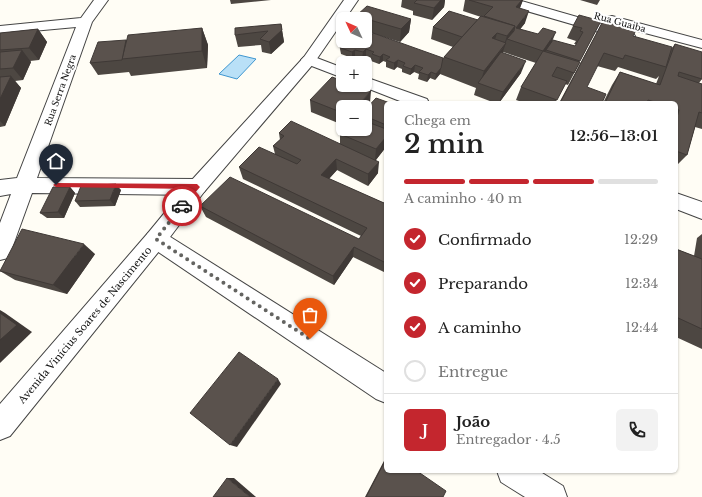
<!DOCTYPE html>
<html lang="pt">
<head>
<meta charset="utf-8">
<style>
  :root { --surface:#fff; --page:#f2f2f2; --text:#222; --muted:#767676; --line:#e0e0e0; --accent:#c4262e }
  body { margin:0; font-family:"Libre Baskerville",serif; background:var(--page); color:var(--text); height:100vh; display:flex; flex-direction:column; font-size:15px; white-space:nowrap }
  * { box-sizing:border-box; margin:0 }
  p { font-size:13px; color:var(--muted) }
  .icon { flex:none; width:22px; height:22px; fill:none; stroke:currentColor; stroke-width:2; stroke-linecap:round; stroke-linejoin:round }
  .map { position:relative; flex:1; overflow:hidden }
  .side { position:absolute; left:384px; top:101px; width:294px; height:372px; display:flex; flex-direction:column; background:var(--surface); border-radius:6px; box-shadow:0 1px 3px #0004 }
  .side>* { flex:none }
  .needle { width:26px; rotate:314deg }
  .tools { position:absolute; left:336px; top:12px; display:grid; gap:8px }
  .tools a { display:grid; place-items:center; width:36px; height:36px; border-radius:6px; background:var(--surface); box-shadow:0 1px 3px #0004; font-size:20px }
  .pin { position:absolute; display:grid; place-items:center; width:34px; height:34px; color:#fff; margin:-41px -17px; border-radius:50% 50% 50% 0; rotate:-45deg; box-shadow:0 0 4px #0007 }
  .pin .icon { rotate:45deg }
  .courier { position:absolute; display:grid; place-items:center; width:40px; height:40px; margin:-20px; border:3px solid #c4262e; border-radius:50%; background:#fff; color:#222; box-shadow:0 1px 5px #0007 }
  .headline em { font-style:normal; font-weight:600 }
  .headline div { display:flex; flex-direction:column-reverse }
  .headline { display:flex; align-items:center; justify-content:space-between; height:68px; padding:0 20px }
  h1 { font-size:26px; font-weight:600; line-height:30px }
  .bar { display:grid; grid-template-columns:repeat(4,1fr); gap:6px 4px; align-content:center; height:48px; padding:0 20px }
  .bar i { height:5px; border-radius:3px; background:var(--line) }
  .bar .selected { background:var(--accent) }
  .bar p { grid-column:span 4 }
  .line { display:flex; align-items:center; gap:10px; padding:0 20px; border-top:1px solid var(--line) }
  .line div { flex:1 }
  .round { display:grid; place-items:center; flex:none; width:42px; height:42px; border-radius:6px; background:var(--page) }
  ol { padding:0 20px; list-style:none }
  li { display:flex; align-items:center; gap:12px; height:44px }
  li p { margin-inline-start:auto }
  li .icon { padding:4px; border-radius:50%; background:var(--accent); color:#fff; stroke-width:4 }
  li:last-child { color:var(--muted) }
  li i { width:22px; height:22px; border:2px solid var(--line); border-radius:50% }
  .map>svg:first-child { display:block }
  .water { fill:#b9e0f7; stroke:#3f96cf }
  .lines { fill:none; stroke-linecap:round; stroke-linejoin:round }
  .minor-casing { stroke:#444; stroke-width:2 }
  .tertiary-casing { stroke:#444; stroke-width:2 }
  .minor { fill:#fff; fill-rule:evenodd }
  .tertiary { fill:#fff; fill-rule:evenodd }
  .wall { fill:#4d4742 }
  .shaded-wall { fill:#3f3936 }
  .building { fill:#5a524d; stroke:#3f3936 }
  .route { fill:#c4262e }
  .done { stroke:#646461; stroke-width:4; stroke-dasharray:0 7.2 }
  .labels { text-anchor:middle; dominant-baseline:central; stroke-width:4; stroke-linejoin:round; paint-order:stroke }
  .far-street-label { font-size:9px; fill:#111; stroke:#fff }
  .street-label { font-size:10px; fill:#111; stroke:#fff }
</style>
</head>
<body>
<div class="map">
<svg width="702" height="497" viewBox="0 0 702 497">
  <rect width="100%" height="100%" fill="#fffdf5"/>
  <path class="water" d="M239 55 256 59 237 79 219 74Z"/>
  <g class="lines">
    <defs>
      <g id="minor">
        <path d="M94 0H108L92 22 37 178 197 179 204 182 207 187 204 192 197 195 32 193 11 251 8 258 0 260V223L11 194 0 196V180L17 178 76 27 0 34V26L81 18Z"/>
        <path d="M497 0H518L633 33 635 36 633 39 628 40 623 39 499 3Z"/>
        <path d="M612 16 702 40V48L607 23 605 20 607 17Z"/>
        <path d="M309 55 343 68V78L304 63 301 60 304 57Z"/>
        <path d="M365 77 427 99 429 103H405L359 85H365Z"/>
        <path d="M676 193 702 202V219L676 209Z"/>
        <path d="M156 230 164 233 386 373V403L376 399 148 245 145 239 148 233Z"/>
        <path d="M497 471H539L563 486 567 497H525L501 482Z"/>
      </g>
      <path id="tertiary" d="M344 0H358L345 19H343V21L314 63 204 192 164 245 10 436 0 440V404L148 233 190 182 304 57Z"/>
    </defs>
    <use href="#minor" class="minor-casing"/>
    <use href="#tertiary" class="tertiary-casing"/>
    <use href="#minor" class="minor"/>
    <use href="#tertiary" class="tertiary"/>
  </g>
  <g class="wall">
    <path d="M230 0H271L231 4Z"/>
    <path d="M402 0H445L444 7 432 20 413 15V11L401 7Z"/>
    <path d="M465 0H523L520 8 525 23 520 29 552 41 575 46 576 44H574L576 41 567 38 573 26 601 21 579 62H580L568 85 565 84 555 103H525L516 100 521 87 536 63 503 52V53L521 73 499 103H495L474 95 476 88 440 74 435 80 430 78 427 82 418 79 419 74 414 72 410 75 402 72V69L397 67 394 70 386 67V62L383 61 379 64 371 61V58L366 56 362 59 355 56 352 58 341 54 340 49 339 42 443 58 444 57 453 47 431 39 433 27 478 20 481 17 463 11Z"/>
    <path d="M580 0H600L597 5Z"/>
    <path d="M356 16 411 19 409 32 400 42 365 31V19H356Z"/>
    <path d="M603 21 633 36 671 49 675 44 702 79 699 83 702 84V129L695 127 687 155 676 166V103H603L612 85 620 72 656 84 659 76 656 79 618 67 615 71 597 66 559 103Z"/>
    <path d="M281 24 284 42 271 54 262 52 261 45 238 47 235 35Z"/>
    <path d="M202 28 208 45 207 68 131 76 129 72 98 75 90 63 126 40Z"/>
    <path d="M38 29 47 42 39 60 30 61 31 62 23 80 15 81 21 88 5 126 0 127V33Z"/>
    <path d="M310 100 370 103 365 109V107H343V125L311 112Z"/>
    <path d="M386 103V147L376 160 378 173 368 186 337 170 329 179 384 203 386 200V273L353 257 334 285 206 217 200 206 359 239 361 236 243 179 239 167 275 154 273 146 280 140 279 133 340 144V134L365 129V110Z"/>
    <path d="M70 187 75 193 64 218H47L40 213Z"/>
    <path d="M121 190 115 206 80 207 75 201Z"/>
    <path d="M702 234V349L676 337V249L694 256 697 238Z"/>
    <path d="M95 254 67 294 15 280 0 271Z"/>
    <path d="M386 457V471L443 497H365Z"/>
  </g>
  <g class="shaded-wall">
    <path d="M441 0H445L444 7 432 20 434 8Z"/>
    <path d="M522 0H523L519 10 516 7Z"/>
    <path d="M529 11 525 23 512 40 516 28Z"/>
    <path d="M411 19 409 32 400 42 401 29Z"/>
    <path d="M281 24 284 42 271 54 269 42Z"/>
    <path d="M515 26 510 40 507 39 505 45 506 43 500 60 480 83 484 71 503 48 507 36Z"/>
    <path d="M202 28 208 45 207 68 202 51Z"/>
    <path d="M38 29 47 42 39 60 29 48Z"/>
    <path d="M556 32 551 44 545 52 543 51Z"/>
    <path d="M497 33 492 50V38Z"/>
    <path d="M366 49V56L362 59 363 52Z"/>
    <path d="M22 50 31 62 23 80 13 68Z"/>
    <path d="M355 50V56L352 58V52Z"/>
    <path d="M383 54V61L379 64 380 57Z"/>
    <path d="M398 60 397 67 394 70V63Z"/>
    <path d="M526 61 521 73 499 103 503 92Z"/>
    <path d="M415 65 414 72 410 75 411 69Z"/>
    <path d="M441 68 440 74 435 80 436 74Z"/>
    <path d="M431 72 430 78 427 82 428 75Z"/>
    <path d="M11 76 21 88 5 126 0 121V99Z"/>
    <path d="M371 91 370 103 365 109V107H356Z"/>
    <path d="M386 137V147L375 161 376 149Z"/>
    <path d="M336 159 337 170 322 186 321 175Z"/>
    <path d="M379 162 378 173 368 186V174Z"/>
    <path d="M116 184 121 190 115 206 110 200Z"/>
    <path d="M70 187 75 193 64 218 58 212Z"/>
    <path d="M84 244 95 254 67 294 53 285Z"/>
    <path d="M354 247 353 257 334 285 333 276Z"/>
    <path d="M0 310 5 313 32 332 0 363Z"/>
    <path d="M278 379 281 384 237 447 230 445Z"/>
    <path d="M227 478H234L256 497H250Z"/>
  </g>
  <g class="building">
    <path d="M417 0H441L434 8 414 3Z"/>
    <path d="M469 0H522L516 7 529 11 516 28 538 34 543 28 556 32 543 51 507 39 514 31 515 26 484 16 493 7Z"/>
    <path d="M367 6 411 19 401 29 356 16Z"/>
    <path d="M449 11 478 20 462 37 433 27Z"/>
    <path d="M579 15 601 21 580 61 546 50 553 40 575 46 583 32 580 31 582 28 573 26Z"/>
    <path d="M481 16 515 26 507 36 497 33 492 38 506 43 484 71 444 57Z"/>
    <path d="M603 21 636 30 633 36 672 47 666 67 625 55 623 59 604 53 587 87 606 94 602 103H560Z"/>
    <path d="M281 24 282 30 269 42 260 39 268 31 235 35V28Z"/>
    <path d="M202 28V51L122 59 128 35Z"/>
    <path d="M38 29 29 48 0 50V33Z"/>
    <path d="M365 32 372 35 373 33 443 58 441 68 436 74 431 72 428 75 419 72 423 68 415 65 411 69 403 66 405 63 398 60 394 63 386 60 390 57 383 54 380 57 372 54 374 52 366 49 363 52 355 50 352 52 341 48 339 42 343 39V41H365Z"/>
    <path d="M126 40 122 60 90 63 98 42Z"/>
    <path d="M675 44 702 52V79L679 72 678 76 702 84V113L699 112 687 155 676 151V121L679 110 676 109V103H658L648 100 647 103H605L620 72 660 85Z"/>
    <path d="M22 50 13 68 0 69V52Z"/>
    <path d="M543 51 580 62 574 73 557 67 552 76 567 81 557 100 521 87Z"/>
    <path d="M501 52 526 61 503 92 478 83Z"/>
    <path d="M11 76 0 99V77Z"/>
    <path d="M332 77 343 81V85H355L371 91 356 107H343V113L310 100Z"/>
    <path d="M376 98 390 103H386V125L365 116V110Z"/>
    <path d="M291 121 379 162 368 174 336 159 321 175 384 203 386 200V263L354 247 333 276 200 206 230 177 359 239 367 228 239 167 259 147 297 164 301 160 273 146 284 136 279 133Z"/>
    <path d="M365 121 386 129V137L376 149 340 134 344 129H365Z"/>
    <path d="M116 184 110 200 75 201 81 186Z"/>
    <path d="M53 187H70L58 212 40 213Z"/>
    <path d="M22 229 84 244 53 285 0 271Z"/>
    <path d="M676 249 702 259V329L676 317Z"/>
    <path d="M0 313 17 325 0 340Z"/>
    <path d="M239 352 278 379 230 445 190 413Z"/>
    <path d="M386 459V471H417L446 491 443 497H366Z"/>
    <path d="M227 478 250 497H213Z"/>
  </g>
  <path class="route" d="M56 183 197 184 200 187 182 208 179 206 192 189 56 187 53 185Z"/>
  <g class="lines">
    <path class="done" d="M182 206 156 239 310 339"/>
  </g>
  <g class="labels">
    <g class="far-street-label">
      <text transform="translate(620 22) rotate(15)">Rua Guaiba</text>
      <text transform="translate(60 90) rotate(-70)">Rua Serra Negra</text>
    </g>
    <g class="street-label">
      <text transform="translate(85 325) rotate(-50)">Avenida Vinícius Soares de Nascimento</text>
    </g>
  </g>
</svg>
<div class="tools">
<a><svg class="needle" viewBox="-14 -14 28 28"><path d="M0-13l5 13h-10z" fill="#e53935"/><path d="M0 13l5-13h-10z" fill="#767676"/></svg></a>
<a>+</a>
<a>−</a>
</div>
<div class="pin" style="left:310px;top:339px;background:#ea580c"><svg class="icon" aria-label="bag" viewBox="0 0 24 24"><path d="M5 8h14l-1 12H6zM9 8a3 3 0 0 1 6 0"/></svg></div>
<div class="pin" style="left:56px;top:185px;background:#1f2937"><svg class="icon" aria-label="home" viewBox="0 0 24 24"><path d="M3 11l9-7 9 7M6 9v11h12V9"/></svg></div>
<div class="courier" style="left:182px;top:206px"><svg class="icon" aria-label="car" viewBox="0 0 24 24"><path d="M5 17H2v-5l4-1 3-4h7l3 4 3 1v5h-3M9 17h6M6 11h13"/><circle cx="7" cy="17" r="2"/><circle cx="17" cy="17" r="2"/></svg></div>
<section class="side">
<div class="headline"><div><h1>2 min</h1><p>Chega em</p></div><em>12:56–13:01</em></div>
<div class="bar"><i class="selected"></i><i class="selected"></i><i class="selected"></i><i></i><p>A caminho · 40 m</p></div>
<ol>
<li><svg class="icon" aria-label="check" viewBox="0 0 24 24"><path d="M5 12l5 5 9-10"/></svg>Confirmado<p>12:29</p></li>
<li><svg class="icon" aria-label="check" viewBox="0 0 24 24"><path d="M5 12l5 5 9-10"/></svg>Preparando<p>12:34</p></li>
<li><svg class="icon" aria-label="check" viewBox="0 0 24 24"><path d="M5 12l5 5 9-10"/></svg>A caminho<p>12:44</p></li>
<li><i></i>Entregue</li>
</ol>
<div class="line" style="height:72px"><b class="round" style="background:var(--accent);color:#fff">J</b><div><b>João</b><p>Entregador · 4.5</p></div><a class="round"><svg class="icon" aria-label="phone" viewBox="0 0 24 24"><path d="M5 4h4l2 5-3 2q2 4 5 5l2-3 5 2v4C11 20 4 13 5 4z"/></svg></a></div>
</section>
</div>
</body>
</html>
